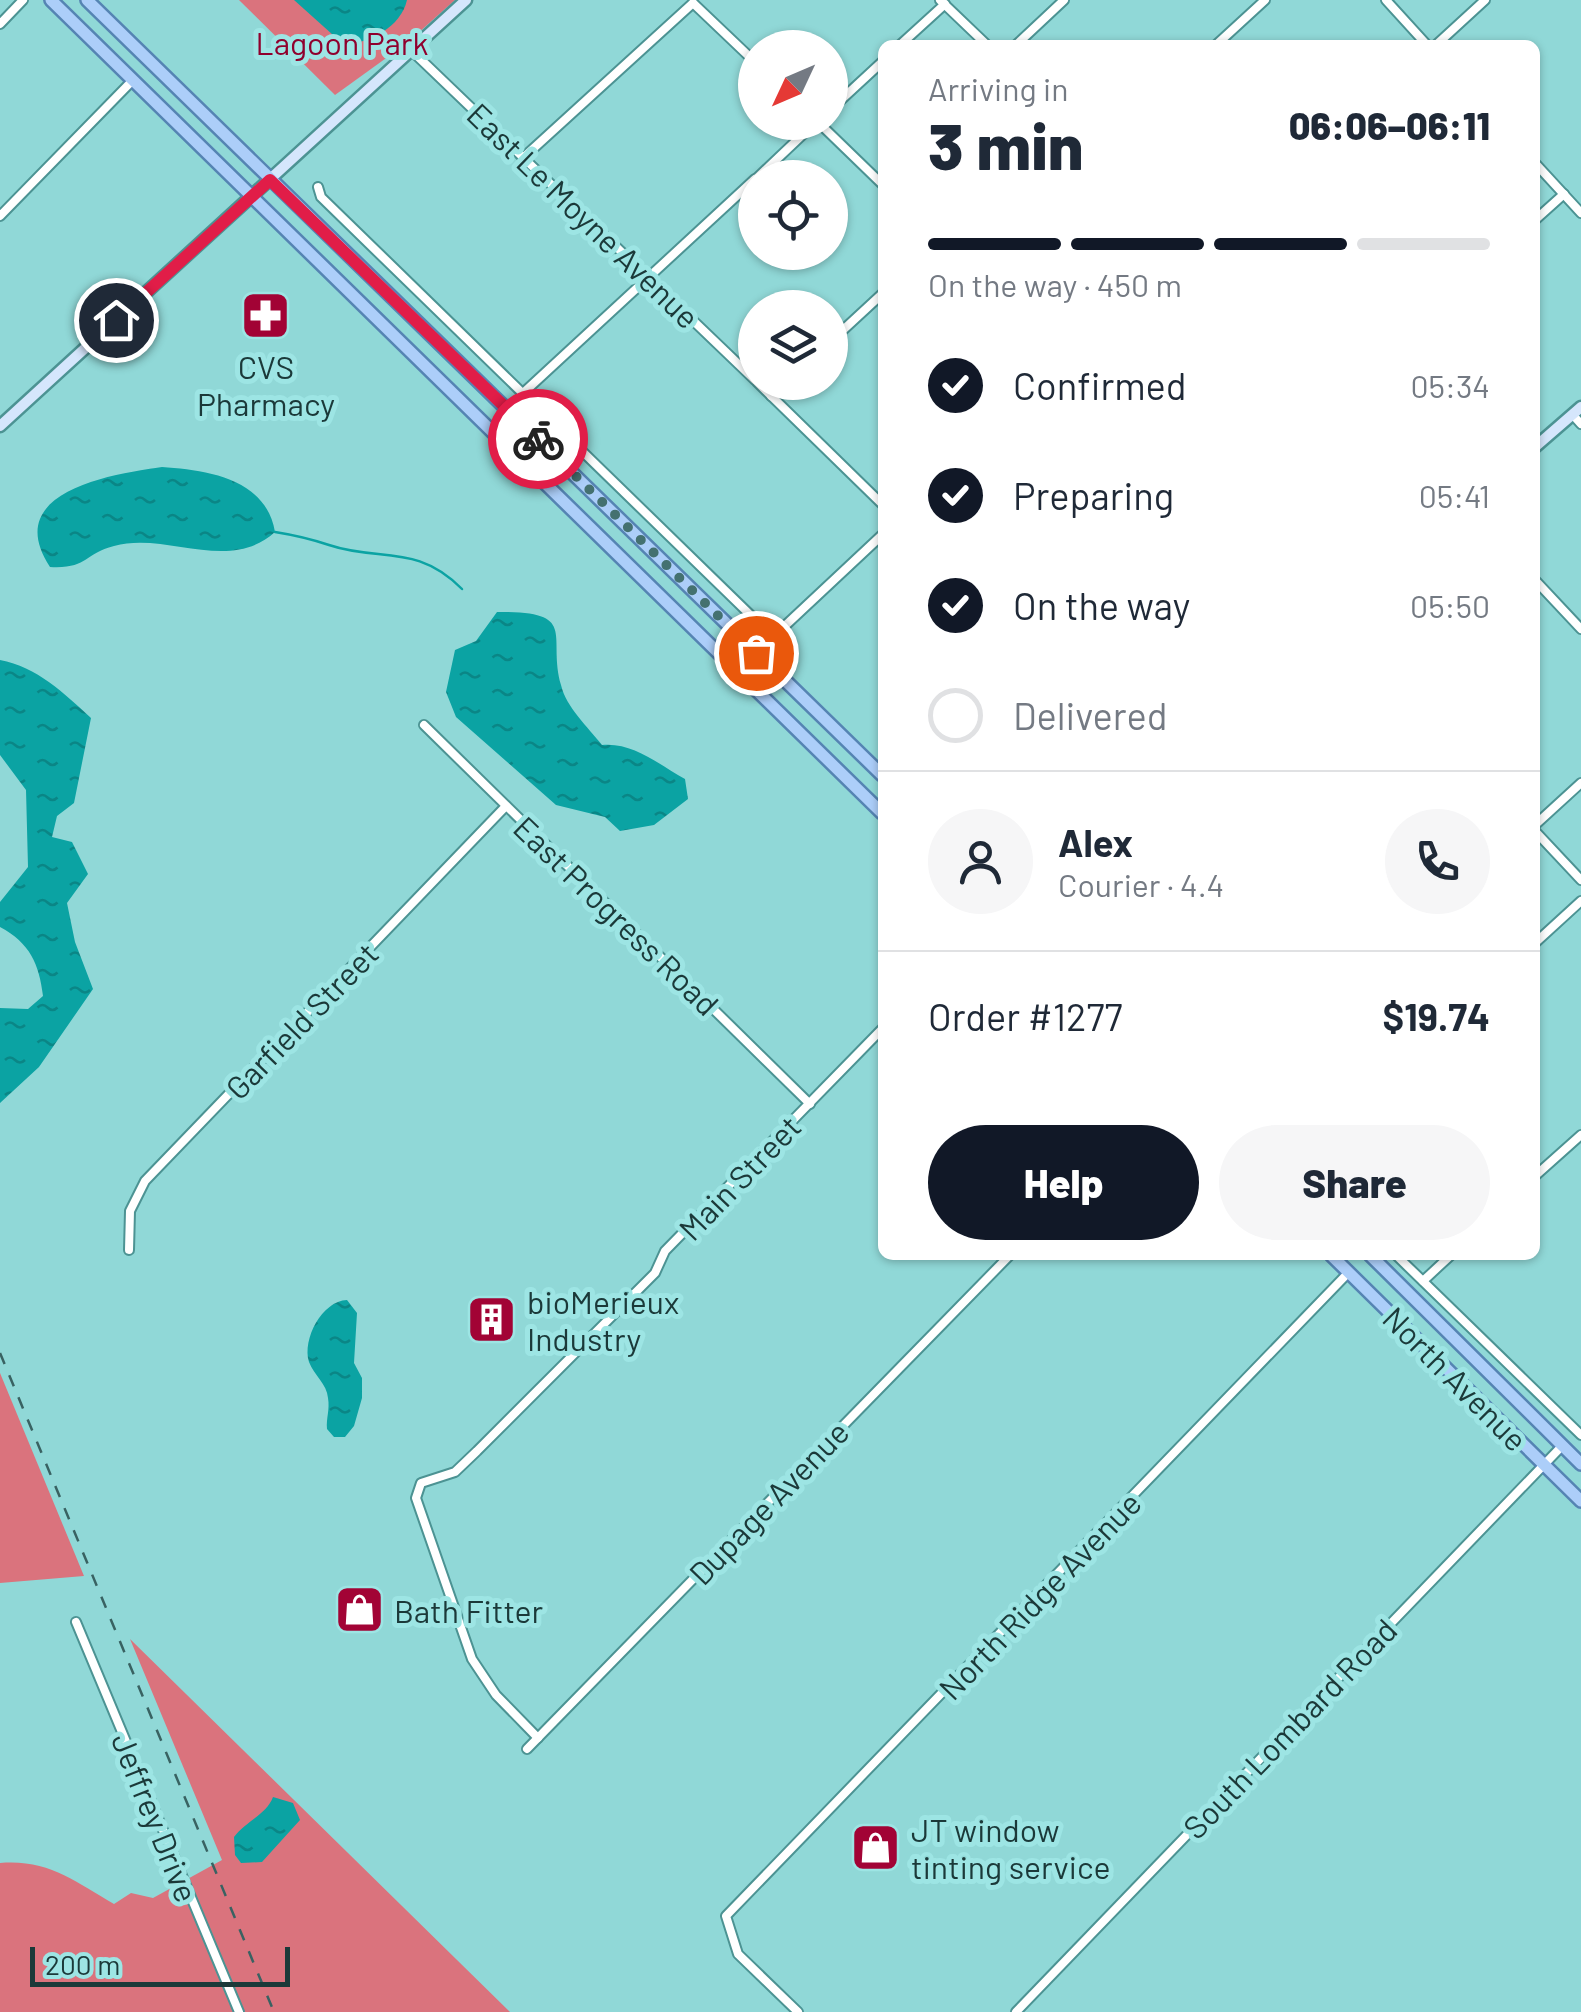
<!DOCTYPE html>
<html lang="en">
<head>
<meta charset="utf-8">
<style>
  :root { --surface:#fff; --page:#f6f6f7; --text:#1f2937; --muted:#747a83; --line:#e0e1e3; --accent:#111827 }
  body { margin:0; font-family:Barlow,sans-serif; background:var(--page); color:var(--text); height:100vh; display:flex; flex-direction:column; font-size:38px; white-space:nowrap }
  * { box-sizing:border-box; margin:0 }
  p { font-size:32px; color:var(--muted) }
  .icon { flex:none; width:55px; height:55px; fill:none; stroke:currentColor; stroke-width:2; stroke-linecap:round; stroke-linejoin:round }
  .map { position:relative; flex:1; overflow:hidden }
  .panel { position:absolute; left:878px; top:40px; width:662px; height:1220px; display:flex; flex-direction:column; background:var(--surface); border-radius:15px; box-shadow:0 2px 8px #0004 }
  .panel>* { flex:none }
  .needle { width:65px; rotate:226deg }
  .controls { position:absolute; left:738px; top:30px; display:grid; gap:20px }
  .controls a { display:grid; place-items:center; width:110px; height:110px; border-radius:50%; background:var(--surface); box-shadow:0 2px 8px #0004; font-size:50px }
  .scale { position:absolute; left:30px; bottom:25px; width:260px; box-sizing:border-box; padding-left:10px; border:5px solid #1b3939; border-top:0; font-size:28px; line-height:35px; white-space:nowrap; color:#1b3939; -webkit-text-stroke:8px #9de5e4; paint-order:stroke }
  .pin { position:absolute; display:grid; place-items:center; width:85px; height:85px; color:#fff; margin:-42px; border:5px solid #fff; border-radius:50%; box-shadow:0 2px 10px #0007 }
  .courier { position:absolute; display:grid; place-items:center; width:100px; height:100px; margin:-50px; border:8px solid #e11d48; border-radius:50%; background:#fff; color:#222; box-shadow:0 2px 12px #0007 }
  .overview em { font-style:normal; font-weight:800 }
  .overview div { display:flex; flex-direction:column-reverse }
  .overview { display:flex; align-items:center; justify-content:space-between; height:170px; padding:0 50px }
  h1 { font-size:65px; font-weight:800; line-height:75px }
  .bar { display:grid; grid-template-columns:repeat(4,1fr); gap:15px 10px; align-content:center; height:120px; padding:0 50px }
  .bar i { height:12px; border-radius:8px; background:var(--line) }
  .bar .active { background:var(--accent) }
  .bar p { grid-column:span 4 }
  .line { display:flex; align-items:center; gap:25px; padding:0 50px; border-top:2px solid var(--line) }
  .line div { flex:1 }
  .round { display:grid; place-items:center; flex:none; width:105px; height:105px; border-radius:52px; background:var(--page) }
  ol { padding:0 50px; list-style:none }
  li { display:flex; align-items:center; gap:30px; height:110px }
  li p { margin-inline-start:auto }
  li .icon { padding:10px; border-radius:50%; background:var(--accent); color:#fff; stroke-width:4 }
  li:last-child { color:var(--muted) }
  li i { width:55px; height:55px; border:5px solid var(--line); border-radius:50% }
  .primary-button { display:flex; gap:20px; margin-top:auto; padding:20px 50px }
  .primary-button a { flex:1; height:115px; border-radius:60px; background:var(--accent); color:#fff; font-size:40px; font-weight:800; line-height:115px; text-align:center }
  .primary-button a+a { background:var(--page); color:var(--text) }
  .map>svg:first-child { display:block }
  .park { fill:#da737d }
  .water { fill:url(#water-ripples) }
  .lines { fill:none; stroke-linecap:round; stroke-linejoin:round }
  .stream { stroke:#0ba3a3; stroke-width:2.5 }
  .street-casing { stroke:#4c9393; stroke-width:12 }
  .secondary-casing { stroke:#4c9393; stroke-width:15 }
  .primary-casing { stroke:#5584b3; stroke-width:16 }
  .street { stroke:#fff; stroke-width:8 }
  .secondary { stroke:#d5e6fc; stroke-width:10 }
  .primary { stroke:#accef9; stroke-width:11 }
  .rail { stroke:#396262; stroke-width:2.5; stroke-dasharray:12 12; stroke-linecap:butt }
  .done { stroke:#447170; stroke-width:10; stroke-dasharray:0 18 }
  .route { stroke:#e11d48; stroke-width:12 }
  .labels { text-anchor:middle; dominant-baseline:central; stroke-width:10; stroke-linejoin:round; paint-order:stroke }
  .park-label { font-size:32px; fill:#90002d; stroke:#9de5e4 }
  .street-label { font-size:32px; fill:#1b3939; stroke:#9de5e4 }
  .poi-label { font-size:32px; fill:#1b3939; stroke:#9de5e4; text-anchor:start }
</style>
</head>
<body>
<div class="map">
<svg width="1581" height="2012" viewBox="0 0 1581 2012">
  <defs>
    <pattern id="water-ripples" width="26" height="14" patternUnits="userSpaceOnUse" patternTransform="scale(2.5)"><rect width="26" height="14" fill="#0ba3a3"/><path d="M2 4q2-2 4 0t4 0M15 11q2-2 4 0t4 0" fill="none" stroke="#0a8686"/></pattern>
  </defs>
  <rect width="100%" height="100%" fill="#90d8d7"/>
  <g class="park">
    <path d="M239 0H455L407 43 335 95Z"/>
    <path d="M0 1373 84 1576 0 1583Z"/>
    <path d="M130 1639 510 2012H0V1863C48 1859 74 1881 114 1904L131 1893 153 1898 222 1860Z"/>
  </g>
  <g class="water">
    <path d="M294 0H407C401 27 369 44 343 44Z"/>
    <path d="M162 467C206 470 266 478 275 532 229 574 166 531 114 546 83 554 88 569 50 567 0 491 113 474 162 467Z"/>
    <path d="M497 612C580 611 547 635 561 685 566 707 588 727 602 745 633 742 658 764 685 779L688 799 654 825 620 831 605 817 556 805 456 717 446 692 455 650 476 641Z"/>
    <path d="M0 660C37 667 64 693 91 718L74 803 57 816 52 837 72 842 88 874 67 903 75 942 93 989 39 1067 0 1103V1008L28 1009 43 996C39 964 30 943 0 927V902L28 867 26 790 0 755Z"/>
    <path d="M347 1300 357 1313 354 1363 362 1378V1398L354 1426 345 1437H334L327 1429C326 1418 330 1410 328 1398 327 1384 314 1375 309 1362 302 1339 322 1301 347 1300Z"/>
    <path d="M273 1797 293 1803 300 1820 262 1862 241 1863 235 1855 234 1837C245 1822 267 1814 273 1797Z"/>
  </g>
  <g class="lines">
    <path class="stream" d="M275 532C294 535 311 539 329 545 379 562 417 543 462 589"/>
    <defs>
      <g id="street">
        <path d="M940 0 987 45"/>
        <path d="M1386 0 1427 45"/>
        <path d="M693 3 755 62"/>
        <path d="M0 24 23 0"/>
        <path d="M900 45 945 4"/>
        <path d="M1016 45 1064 0"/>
        <path d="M1216 45 1265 0"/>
        <path d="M1436 45 1485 0"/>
        <path d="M412 51 755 380"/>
        <path d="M830 110 882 62"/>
        <path d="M818 122 882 184"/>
        <path d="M524 157 693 3"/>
        <path d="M1535 163 1581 213"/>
        <path d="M757 178 816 122"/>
        <path d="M318 187 321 197 773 637 882 535"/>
        <path d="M0 216 131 82"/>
        <path d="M1535 220 1564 194"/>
        <path d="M830 342 882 294"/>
        <path d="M757 382 882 504"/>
        <path d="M521 395 755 179"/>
        <path d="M771 396 786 382"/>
        <path d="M1573 415 1581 424"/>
        <path d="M1535 580 1581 629"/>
        <path d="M424 725 810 1104"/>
        <path d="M1535 825 1581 783"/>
        <path d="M1535 831 1581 880"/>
        <path d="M1535 943 1581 901"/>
        <path d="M1535 1176 1581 1135"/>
        <path d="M129 1250 130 1211 145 1181 506 806"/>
        <path d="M1396 1255 1581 1435"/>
        <path d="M1423 1281 1451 1255"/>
        <path d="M76 1622 239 2012"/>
        <path d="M538 1738 496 1695 472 1659 416 1498 421 1483 455 1472 477 1451 655 1273 665 1251 882 1029"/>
        <path d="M527 1749 1010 1255"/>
        <path d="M798 2012 738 1954 726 1916 1349 1272"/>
        <path d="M1016 2012 1562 1446"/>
      </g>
      <g id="secondary">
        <path d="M0 426 466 0"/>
        <path d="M1535 447 1581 407"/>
      </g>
      <g id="primary">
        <path d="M51 0 882 813"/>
        <path d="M87 0 882 775"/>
        <path d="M1331 1255 1581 1501"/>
        <path d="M1370 1255 1581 1464"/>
      </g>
    </defs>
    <use href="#street" class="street-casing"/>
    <use href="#secondary" class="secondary-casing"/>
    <use href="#primary" class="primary-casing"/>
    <use href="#street" class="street"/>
    <use href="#secondary" class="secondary"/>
    <use href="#primary" class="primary"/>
    <path class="rail" d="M0 1353 274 2012"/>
  </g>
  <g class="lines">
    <path class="done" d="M538 439 756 653"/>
    <path class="route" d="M116 320 270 180 538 439"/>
  </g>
  <defs>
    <symbol id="pharmacy-square" viewBox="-11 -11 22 22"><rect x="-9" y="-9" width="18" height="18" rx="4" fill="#a20335" stroke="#9de5e4"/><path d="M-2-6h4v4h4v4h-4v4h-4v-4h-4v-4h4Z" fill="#fff"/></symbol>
    <symbol id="building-square" viewBox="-11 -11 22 22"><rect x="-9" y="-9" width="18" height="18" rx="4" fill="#a20335" stroke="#9de5e4"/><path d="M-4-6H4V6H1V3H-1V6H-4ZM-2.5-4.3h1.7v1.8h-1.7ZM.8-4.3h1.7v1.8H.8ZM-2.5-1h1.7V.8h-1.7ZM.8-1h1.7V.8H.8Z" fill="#fff"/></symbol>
    <symbol id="shop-square" viewBox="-11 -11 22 22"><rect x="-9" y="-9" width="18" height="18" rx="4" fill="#a20335" stroke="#9de5e4"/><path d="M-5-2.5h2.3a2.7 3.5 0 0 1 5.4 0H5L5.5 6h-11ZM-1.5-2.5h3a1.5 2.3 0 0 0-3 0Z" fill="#fff"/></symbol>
  </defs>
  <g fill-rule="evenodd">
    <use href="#pharmacy-square" x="238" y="288" width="55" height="55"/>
    <use href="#building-square" x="464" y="1292" width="55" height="55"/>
    <use href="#shop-square" x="332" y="1582" width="55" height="55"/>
    <use href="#shop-square" x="848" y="1820" width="55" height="55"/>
  </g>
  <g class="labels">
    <g class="park-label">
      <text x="342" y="42">Lagoon Park</text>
    </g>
    <g class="street-label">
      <text transform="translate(584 215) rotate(44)">East Le Moyne Avenue</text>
      <text transform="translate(617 915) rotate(44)">East Progress Road</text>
      <text transform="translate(301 1020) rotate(-46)">Garfield Street</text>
      <text transform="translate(739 1177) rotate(-46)">Main Street</text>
      <text transform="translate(1456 1378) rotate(45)">North Avenue</text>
      <text transform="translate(768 1502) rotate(-46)">Dupage Avenue</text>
      <text transform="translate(1039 1595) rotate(-46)">North Ridge Avenue</text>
      <text transform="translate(1289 1728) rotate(-46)">South Lombard Road</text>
      <text transform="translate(156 1817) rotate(68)">Jeffrey Drive</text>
    </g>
    <g class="poi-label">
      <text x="266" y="366" text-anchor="middle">CVS<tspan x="266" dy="37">Pharmacy</tspan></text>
      <text x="527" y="1301">bioMerieux<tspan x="527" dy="37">Industry</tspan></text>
      <text x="394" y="1610">Bath Fitter</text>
      <text x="911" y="1829">JT window<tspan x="911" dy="37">tinting service</tspan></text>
    </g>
  </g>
</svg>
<div class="controls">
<a><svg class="needle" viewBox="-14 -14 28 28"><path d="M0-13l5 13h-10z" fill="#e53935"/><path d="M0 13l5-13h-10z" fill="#747a83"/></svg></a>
<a><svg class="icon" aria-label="locate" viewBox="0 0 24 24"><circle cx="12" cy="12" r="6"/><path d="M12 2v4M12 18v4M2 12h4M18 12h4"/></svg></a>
<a><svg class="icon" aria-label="layers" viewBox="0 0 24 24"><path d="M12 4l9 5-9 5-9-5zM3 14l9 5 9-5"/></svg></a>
</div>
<div class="scale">200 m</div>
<div class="pin" style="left:756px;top:653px;background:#ea580c"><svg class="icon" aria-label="bag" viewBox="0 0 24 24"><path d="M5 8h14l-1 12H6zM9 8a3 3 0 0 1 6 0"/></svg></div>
<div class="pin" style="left:116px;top:320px;background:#1f2937"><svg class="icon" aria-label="home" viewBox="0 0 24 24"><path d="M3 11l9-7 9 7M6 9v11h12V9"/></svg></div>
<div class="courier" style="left:538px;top:439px"><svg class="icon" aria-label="bike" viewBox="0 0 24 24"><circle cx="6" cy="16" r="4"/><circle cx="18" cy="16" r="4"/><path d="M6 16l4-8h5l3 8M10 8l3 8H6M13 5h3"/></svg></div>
<section class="panel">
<div class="overview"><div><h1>3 min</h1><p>Arriving in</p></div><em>06:06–06:11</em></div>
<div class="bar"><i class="active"></i><i class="active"></i><i class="active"></i><i></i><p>On the way · 450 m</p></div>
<ol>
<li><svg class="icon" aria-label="check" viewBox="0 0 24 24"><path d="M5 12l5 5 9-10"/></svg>Confirmed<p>05:34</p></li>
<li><svg class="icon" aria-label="check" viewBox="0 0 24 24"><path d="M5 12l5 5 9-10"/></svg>Preparing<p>05:41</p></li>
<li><svg class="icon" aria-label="check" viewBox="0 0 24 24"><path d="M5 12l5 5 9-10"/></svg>On the way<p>05:50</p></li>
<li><i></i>Delivered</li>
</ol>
<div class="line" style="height:180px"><a class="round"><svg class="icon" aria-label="person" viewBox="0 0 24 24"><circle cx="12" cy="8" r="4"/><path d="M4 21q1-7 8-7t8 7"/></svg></a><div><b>Alex</b><p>Courier · 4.4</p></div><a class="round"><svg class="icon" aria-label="phone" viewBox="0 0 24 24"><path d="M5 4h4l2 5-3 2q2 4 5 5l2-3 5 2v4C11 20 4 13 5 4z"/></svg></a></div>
<div class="line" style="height:130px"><div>Order #1277</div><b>$19.74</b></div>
<div class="primary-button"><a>Help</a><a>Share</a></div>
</section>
</div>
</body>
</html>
